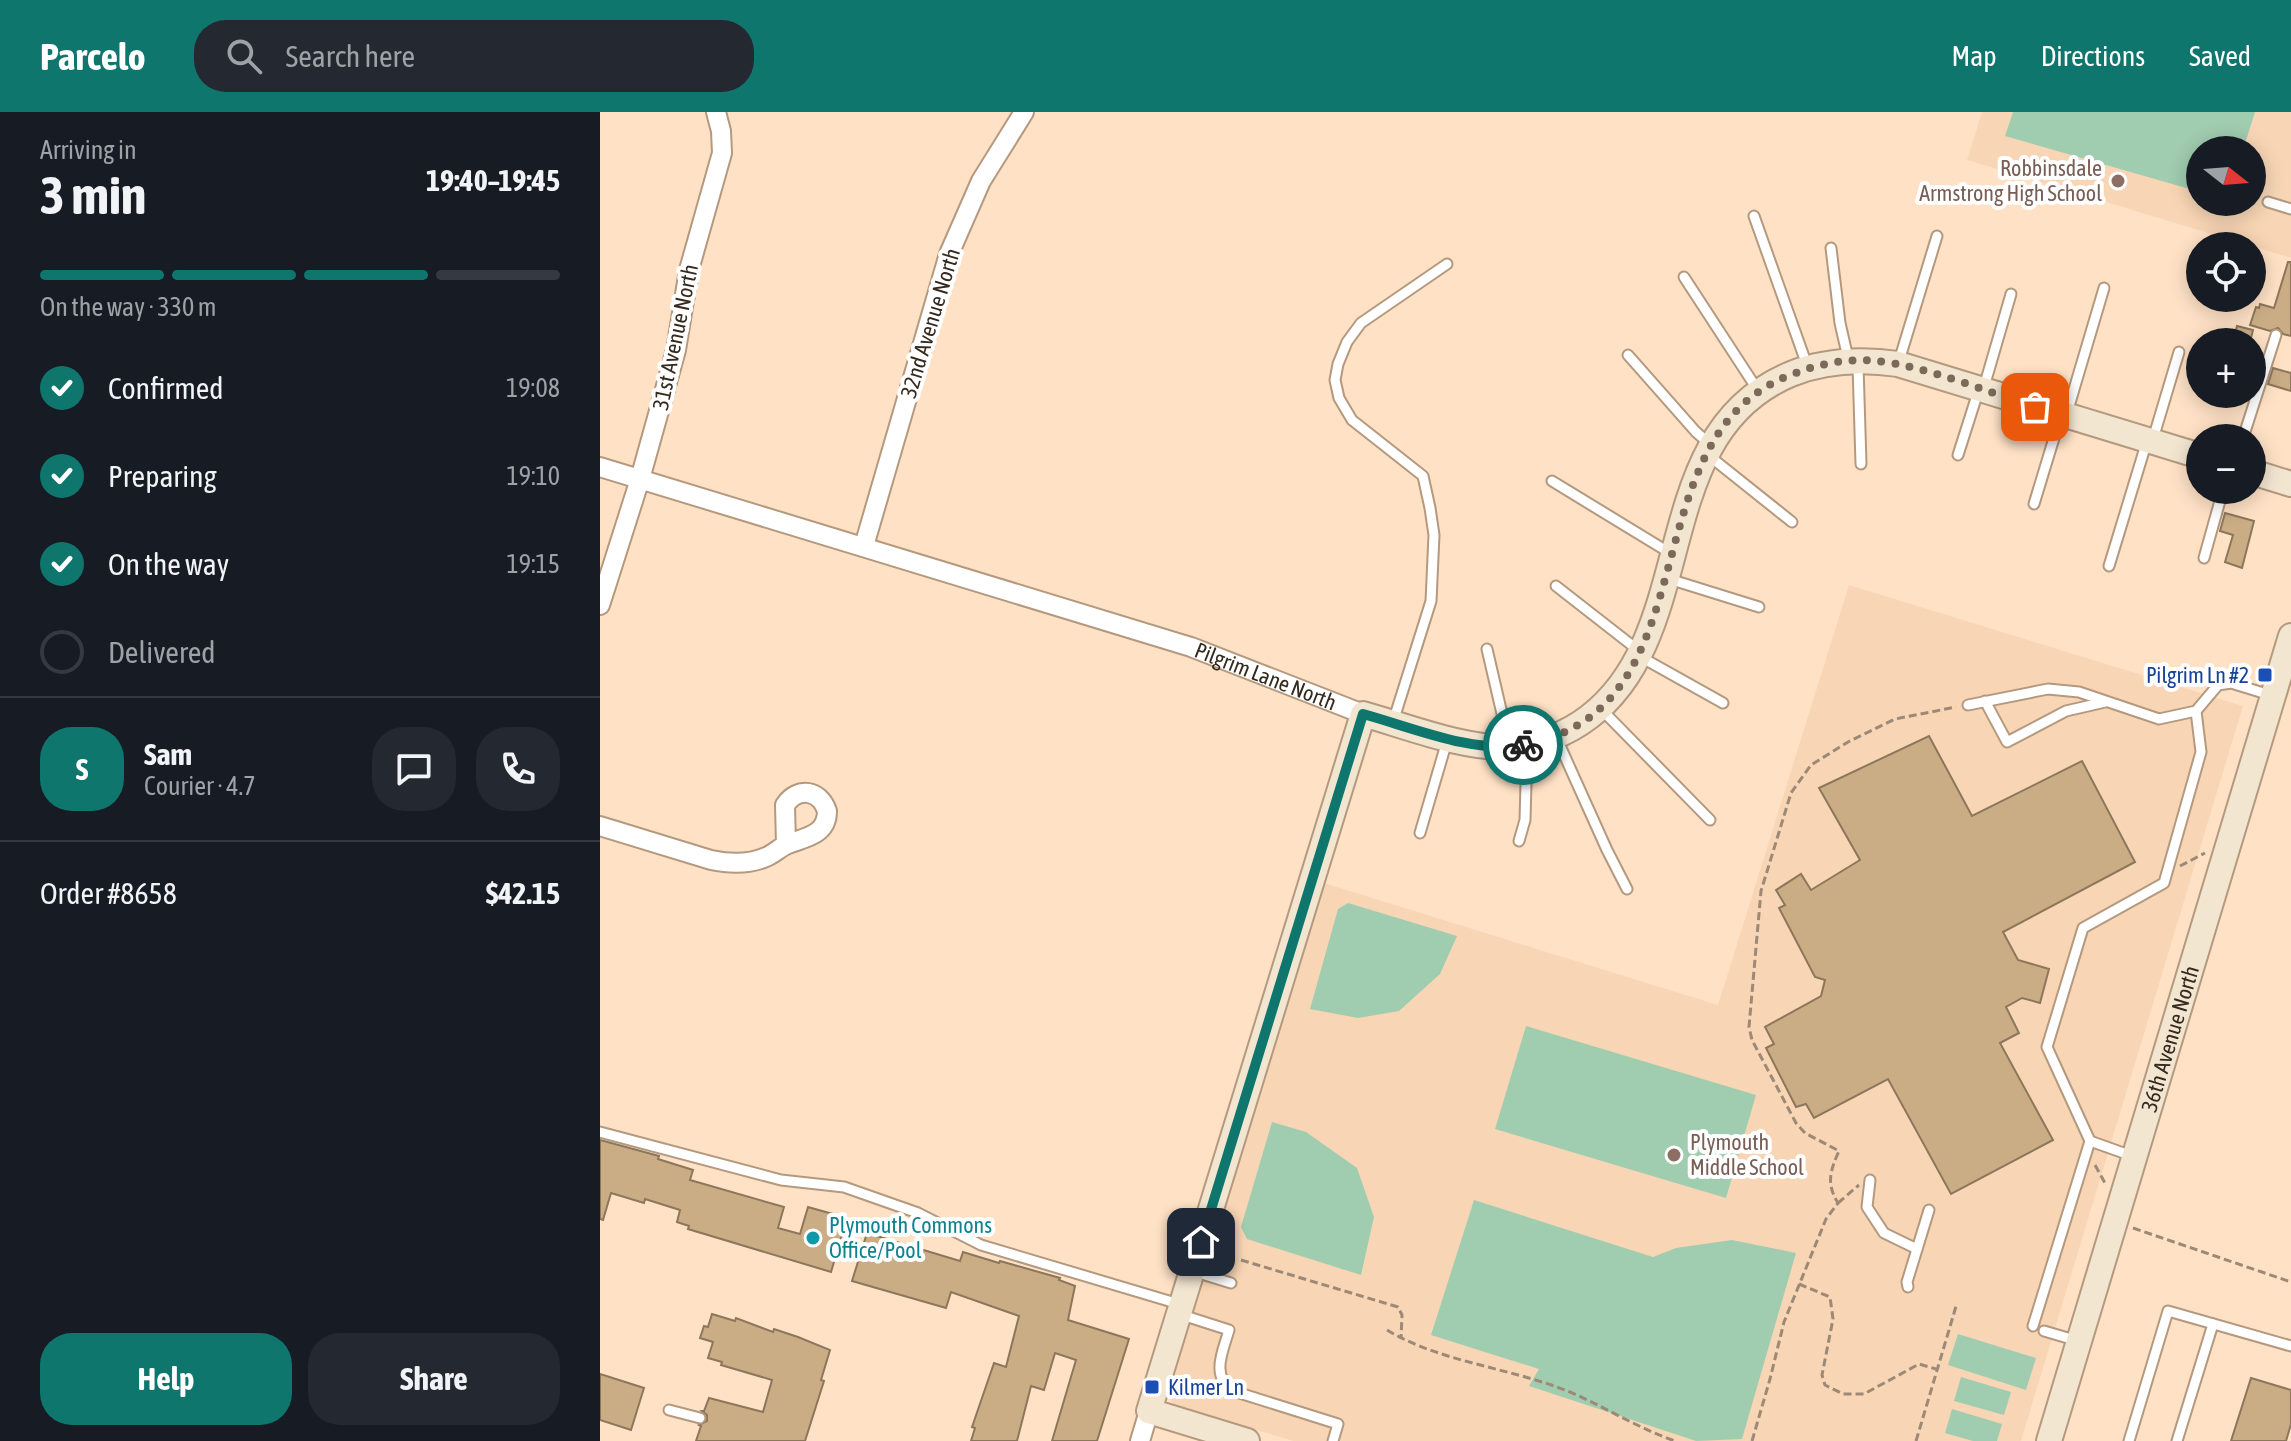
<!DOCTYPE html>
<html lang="en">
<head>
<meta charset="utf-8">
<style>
  :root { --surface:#171b24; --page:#242831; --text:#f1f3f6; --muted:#9ea1a6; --line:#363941; --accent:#0f766e }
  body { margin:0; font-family:"Asap Condensed",sans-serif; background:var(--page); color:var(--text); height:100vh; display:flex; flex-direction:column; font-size:30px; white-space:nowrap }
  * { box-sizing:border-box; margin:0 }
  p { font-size:26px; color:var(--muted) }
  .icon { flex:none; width:44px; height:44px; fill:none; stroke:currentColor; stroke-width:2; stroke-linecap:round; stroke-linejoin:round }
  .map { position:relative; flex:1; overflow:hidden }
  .panel { display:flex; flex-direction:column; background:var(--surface); width:600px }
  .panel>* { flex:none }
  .needle { width:52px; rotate:107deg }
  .tools { position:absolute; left:1586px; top:24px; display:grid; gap:16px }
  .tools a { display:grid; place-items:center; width:80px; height:80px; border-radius:50%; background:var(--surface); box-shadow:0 4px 20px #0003; font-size:40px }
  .pin { position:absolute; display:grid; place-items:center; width:68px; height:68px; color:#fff; margin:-34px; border-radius:16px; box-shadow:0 4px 12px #0006 }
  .courier { position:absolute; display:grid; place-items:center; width:80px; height:80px; margin:-40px; border:6px solid #0f766e; border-radius:50%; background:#fff; color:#222; box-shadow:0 2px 10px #0007 }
  .summary em { font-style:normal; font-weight:700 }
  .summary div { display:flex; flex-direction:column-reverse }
  .summary { display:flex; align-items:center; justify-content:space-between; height:136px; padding:0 40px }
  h1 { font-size:52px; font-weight:700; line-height:60px }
  .bar { display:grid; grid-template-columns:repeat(4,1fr); gap:12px 8px; align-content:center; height:96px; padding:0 40px }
  .bar i { height:10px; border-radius:6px; background:var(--line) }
  .bar .active { background:var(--accent) }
  .bar p { grid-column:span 4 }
  .line { display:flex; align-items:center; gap:20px; padding:0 40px; border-top:2px solid var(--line) }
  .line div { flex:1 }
  .round { display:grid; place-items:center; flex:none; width:84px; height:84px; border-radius:32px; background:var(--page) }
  ol { padding:0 40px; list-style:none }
  li { display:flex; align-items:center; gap:24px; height:88px }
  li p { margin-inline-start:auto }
  li .icon { padding:8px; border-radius:50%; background:var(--accent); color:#fff; stroke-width:4 }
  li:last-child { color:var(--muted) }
  li i { width:44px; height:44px; border:4px solid var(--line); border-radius:50% }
  .cta { display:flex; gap:16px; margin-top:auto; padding:16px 40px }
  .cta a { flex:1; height:92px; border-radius:32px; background:var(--accent); color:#fff; font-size:32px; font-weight:700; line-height:92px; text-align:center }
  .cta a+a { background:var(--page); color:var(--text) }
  header { display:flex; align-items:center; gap:48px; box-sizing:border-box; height:112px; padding:0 40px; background:var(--accent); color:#fff }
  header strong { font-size:38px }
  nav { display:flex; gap:44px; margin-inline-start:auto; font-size:28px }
  .search { width:560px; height:72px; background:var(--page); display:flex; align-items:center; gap:20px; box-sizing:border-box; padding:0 28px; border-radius:32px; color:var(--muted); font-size:30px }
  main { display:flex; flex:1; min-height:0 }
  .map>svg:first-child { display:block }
  .built { fill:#f8d6b5; fill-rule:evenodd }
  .green { fill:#a0ccb0 }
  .building { fill:#caad85; stroke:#8c775b; stroke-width:2 }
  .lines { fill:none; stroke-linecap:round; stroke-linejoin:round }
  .lane-casing { stroke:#b4997f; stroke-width:13 }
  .street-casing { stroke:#b4997f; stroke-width:22 }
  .secondary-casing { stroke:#b4997f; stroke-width:28 }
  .path { stroke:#9d8976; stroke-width:3; stroke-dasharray:8 4; stroke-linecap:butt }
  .lane { stroke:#fff; stroke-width:9 }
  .street { stroke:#fff; stroke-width:18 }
  .secondary { stroke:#f3e6d1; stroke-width:24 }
  .done { stroke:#7b6a59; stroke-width:8; stroke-dasharray:0 14.4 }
  .route { stroke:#0f766e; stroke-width:10 }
  .education-dot { fill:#8d6e63; stroke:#fff; stroke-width:3 }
  .transit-dot { fill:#1a4fb4; stroke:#fff; stroke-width:3 }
  .culture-dot { fill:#0f9aa8; stroke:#fff; stroke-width:3 }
  .labels { text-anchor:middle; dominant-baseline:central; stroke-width:8; stroke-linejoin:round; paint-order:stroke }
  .education-label { font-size:22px; fill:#785e54; stroke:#fff; text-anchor:end }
  .street-label { font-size:22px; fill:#342a1f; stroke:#fff }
  .transit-label { font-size:22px; fill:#164399; stroke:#fff; text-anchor:end }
  .culture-label { font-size:22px; fill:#0d838f; stroke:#fff; text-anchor:start }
</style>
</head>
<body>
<header>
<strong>Parcelo</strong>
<div class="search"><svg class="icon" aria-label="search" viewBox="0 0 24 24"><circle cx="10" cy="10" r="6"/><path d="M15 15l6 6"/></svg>Search here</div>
<nav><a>Map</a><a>Directions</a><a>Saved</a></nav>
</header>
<main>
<section class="panel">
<div class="summary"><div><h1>3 min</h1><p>Arriving in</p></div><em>19:40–19:45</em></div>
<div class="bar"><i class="active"></i><i class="active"></i><i class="active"></i><i></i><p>On the way · 330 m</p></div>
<ol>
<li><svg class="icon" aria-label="check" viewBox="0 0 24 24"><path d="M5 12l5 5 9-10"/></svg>Confirmed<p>19:08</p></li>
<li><svg class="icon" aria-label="check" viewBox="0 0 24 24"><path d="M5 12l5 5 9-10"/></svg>Preparing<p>19:10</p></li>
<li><svg class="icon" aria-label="check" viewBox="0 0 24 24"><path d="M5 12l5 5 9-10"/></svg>On the way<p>19:15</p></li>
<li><i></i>Delivered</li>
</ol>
<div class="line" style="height:144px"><b class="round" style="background:var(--accent);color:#fff">S</b><div><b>Sam</b><p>Courier · 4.7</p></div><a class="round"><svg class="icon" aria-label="chat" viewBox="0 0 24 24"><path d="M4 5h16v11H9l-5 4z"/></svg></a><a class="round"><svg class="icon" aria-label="phone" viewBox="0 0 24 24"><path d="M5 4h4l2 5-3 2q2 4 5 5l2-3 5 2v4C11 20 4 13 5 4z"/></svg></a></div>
<div class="line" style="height:104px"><div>Order #8658</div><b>$42.15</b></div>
<div class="cta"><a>Help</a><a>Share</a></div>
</section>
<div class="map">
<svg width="1691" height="1329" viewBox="0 0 1691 1329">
  <rect width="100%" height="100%" fill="#ffe2c6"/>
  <g class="built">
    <path d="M1382 0H1691V146L1367 48ZM1600 38H1652V90H1600Z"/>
    <path d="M1249 473 1643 594 1421 1329H693L574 1293 566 1281 724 771 1118 893Z"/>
  </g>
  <g class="green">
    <path d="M1413 0H1655L1643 38H1600V80L1405 24Z"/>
    <path d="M748 791 857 824 840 862 799 899 758 906 710 897 738 797Z"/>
    <path d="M926 914 1156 983 1126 1086 895 1017Z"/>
    <path d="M672 1010 706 1020 757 1056 774 1105 761 1163 647 1127 641 1115Z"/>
    <path d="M874 1088 1053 1145 1076 1136 1132 1128 1196 1141 1142 1327 1096 1329 929 1274 939 1257 831 1223Z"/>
    <path d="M1358 1222 1436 1246 1426 1278 1348 1253Z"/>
    <path d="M1361 1265 1411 1280 1404 1303 1354 1289Z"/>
    <path d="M1352 1297 1402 1312 1397 1329H1373L1345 1321Z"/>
  </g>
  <g class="building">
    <path d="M1688 150H1691V224L1683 222 1678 216 1670 219 1650 213 1656 195 1659 196 1660 192 1674 196Z"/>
    <path d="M1637 214 1653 218 1650 230H1633Z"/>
    <path d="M1673 256 1691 261V279L1668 272Z"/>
    <path d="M1625 401 1654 409 1642 456 1625 450 1633 423 1620 419Z"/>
    <path d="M1329 624 1372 704 1482 649 1535 750 1403 820 1418 848 1449 857 1440 891 1422 886 1406 895 1419 921 1400 931 1453 1028 1351 1082 1288 967 1214 1006 1206 992 1196 995 1166 936 1174 932 1165 915 1221 884 1225 868 1215 865 1179 796 1185 793 1176 778 1201 762 1211 778 1260 748 1219 676Z"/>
    <path d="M0 1028 59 1044 58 1047 93 1058 90 1068 184 1095 178 1116 200 1122 208 1095 247 1106 231 1160 88 1117 89 1114 77 1110 80 1098 45 1087 44 1091 11 1081 3 1108 0 1107Z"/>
    <path d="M267 1121 360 1149 363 1140 399 1151 400 1149 460 1166 459 1168 475 1174 468 1208 529 1227 497 1329H452L476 1248 455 1241 444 1278 431 1274 417 1329H371L375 1316 372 1315 394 1251 406 1255 419 1204 351 1180 346 1196 252 1169Z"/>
    <path d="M112 1202 135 1209 136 1206 173 1220 174 1217 198 1225 230 1238 221 1268 224 1269 205 1329H96L101 1314 99 1313 107 1309V1303L102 1299H104L109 1286 163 1300 172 1268 121 1253 122 1250 108 1246 113 1230 100 1226 104 1214 108 1215Z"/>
    <path d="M0 1262 44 1276 31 1318 0 1308Z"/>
    <path d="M1651 1266 1691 1278V1312L1686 1329H1631Z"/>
  </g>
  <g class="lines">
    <defs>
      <g id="lane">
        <path d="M1668 90 1691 97"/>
        <path d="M1154 104 1208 256"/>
        <path d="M1231 136 1240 211 1248 246"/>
        <path d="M1084 165 1159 280"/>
        <path d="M1028 243 1096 320 1111 333"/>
        <path d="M1299 249 1337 124"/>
        <path d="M1258 253 1261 352"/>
        <path d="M1384 275 1411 182"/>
        <path d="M1467 301 1504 176"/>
        <path d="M1643 326 1676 223"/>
        <path d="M1553 327 1579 240"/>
        <path d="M1108 343 1192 410"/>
        <path d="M1358 343 1379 277"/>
        <path d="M952 369 1070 441"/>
        <path d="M1434 392 1461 303"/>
        <path d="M1604 446 1623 378"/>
        <path d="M1509 454 1547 329"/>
        <path d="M1069 467 1159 495"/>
        <path d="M956 474 1038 538"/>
        <path d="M887 537 909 632"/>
        <path d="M1039 544 1123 591"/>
        <path d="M1385 589 1407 630 1466 599 1505 590"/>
        <path d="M1368 593 1448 577 1479 580 1559 607 1596 599 1618 573 1631 571 1670 583"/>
        <path d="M1000 596 1110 708"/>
        <path d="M793 610 831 489 834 423 830 396 823 364 752 308 739 286 735 268 738 252 747 230 761 211 847 152"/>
        <path d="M957 627 1007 738 1027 777"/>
        <path d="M820 721 847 629"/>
        <path d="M919 729 925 708 927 635"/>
        <path d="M0 1020 181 1068 244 1075 318 1101 381 1133 579 1192"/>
        <path d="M1490 1029 1532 1044"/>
        <path d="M1270 1068 1267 1095 1284 1121 1317 1137"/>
        <path d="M592 1159 631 1171"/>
        <path d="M1308 1175 1307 1170 1329 1098"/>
        <path d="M579 1202 629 1218C623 1239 610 1264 633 1279L738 1312 733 1329"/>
        <path d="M1433 1214 1490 1029 1447 935 1483 816 1564 771 1601 640 1596 599"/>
        <path d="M1444 1219 1478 1229"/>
        <path d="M69 1298 100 1306"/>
        <path d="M1529 1329 1568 1199 1691 1234"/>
        <path d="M1577 1329 1613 1212"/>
      </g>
      <g id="street">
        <path id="s1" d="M0 355 591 535 763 602"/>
        <path d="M264 434 349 142 381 69 424 0"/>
        <path d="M0 493 40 367 76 238 89 158 122 41 121 19 116 0"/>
        <path d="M0 714 111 748C130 752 148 753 166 745 174 742 180 735 188 732 206 725 227 723 227 699 220 678 198 674 185 693L186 733"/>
        <path d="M540 1329 549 1299"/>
      </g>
      <g id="secondary">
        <path d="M1652 360 1691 372"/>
        <path d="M647 1329 549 1299 763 602C806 614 866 638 911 635 938 633 967 622 989 605 1102 519 1046 322 1191 262 1226 248 1262 247 1298 252L1600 344"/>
        <path id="s2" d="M1449 1329 1691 524"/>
      </g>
    </defs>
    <use href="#lane" class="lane-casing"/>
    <use href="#street" class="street-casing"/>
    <use href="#secondary" class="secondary-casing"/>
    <g class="path">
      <path d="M1580 754 1605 741"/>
      <path d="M1495 1053 1505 1071"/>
      <path d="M1238 1091 1259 1073"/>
      <path d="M1533 1116 1691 1170"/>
      <path d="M641 1148 798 1195 802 1203 801 1227"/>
      <path d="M1199 1172 1230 1185 1233 1207 1222 1263 1225 1273 1243 1282H1264L1319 1252 1336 1257"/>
      <path d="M787 1218C836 1248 902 1255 957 1275 998 1290 1034 1315 1075 1329"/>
      <path d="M1152 1329 1170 1267 1184 1210 1226 1107 1238 1091C1226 1072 1230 1059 1239 1039L1205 1021 1196 1011 1152 928 1149 915 1161 779 1191 681 1211 653 1248 630 1295 607 1356 595"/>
      <path d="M1316 1329 1357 1191"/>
    </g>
    <use href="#lane" class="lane"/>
    <use href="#street" class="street"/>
    <use href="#secondary" class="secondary"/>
  </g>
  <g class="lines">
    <path class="done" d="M923 633C1116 598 1026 329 1188 264 1217 252 1246 246 1277 249 1325 254 1388 280 1435 295"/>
    <path class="route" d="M601 1130 763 602C811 615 874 642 923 633"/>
  </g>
  <g class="education-dot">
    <circle cx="1518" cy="69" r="8"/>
    <circle cx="1074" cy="1043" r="8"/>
  </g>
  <g class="transit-dot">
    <rect x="1657" y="555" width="16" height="16" rx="4"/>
    <rect x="544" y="1267" width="16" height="16" rx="4"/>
  </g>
  <circle class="culture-dot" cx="213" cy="1126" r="8"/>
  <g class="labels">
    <g class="education-label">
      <text x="1502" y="56">Robbinsdale<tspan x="1502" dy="25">Armstrong High School</tspan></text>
      <text x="1090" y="1030" text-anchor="start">Plymouth<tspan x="1090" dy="25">Middle School</tspan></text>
    </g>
    <g class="street-label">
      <text transform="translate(330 211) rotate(-73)">32nd Avenue North</text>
      <text transform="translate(75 225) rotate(-78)">31st Avenue North</text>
      <text stroke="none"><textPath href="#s1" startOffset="698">Pilgrim Lane North</textPath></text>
      <text stroke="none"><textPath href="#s2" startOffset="420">36th Avenue North</textPath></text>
    </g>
    <g class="transit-label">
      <text x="1649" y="563">Pilgrim Ln #2</text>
      <text x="568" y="1275" text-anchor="start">Kilmer Ln</text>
    </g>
    <g class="culture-label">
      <text x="229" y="1113">Plymouth Commons<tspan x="229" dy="25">Office/Pool</tspan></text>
    </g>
  </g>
</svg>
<div class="tools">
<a><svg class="needle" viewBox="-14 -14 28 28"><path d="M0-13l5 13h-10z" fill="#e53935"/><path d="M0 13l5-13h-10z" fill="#9ea1a6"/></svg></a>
<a><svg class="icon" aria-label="locate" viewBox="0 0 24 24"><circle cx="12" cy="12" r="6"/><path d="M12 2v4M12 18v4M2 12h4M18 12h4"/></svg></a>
<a>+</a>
<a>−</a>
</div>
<div class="pin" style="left:1435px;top:295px;background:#ea580c"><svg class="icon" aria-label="bag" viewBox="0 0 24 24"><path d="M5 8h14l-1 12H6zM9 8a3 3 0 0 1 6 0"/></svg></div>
<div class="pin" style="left:601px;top:1130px;background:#1f2937"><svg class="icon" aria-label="home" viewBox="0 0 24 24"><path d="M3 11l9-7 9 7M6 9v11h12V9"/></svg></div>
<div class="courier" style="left:923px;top:633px"><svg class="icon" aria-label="bike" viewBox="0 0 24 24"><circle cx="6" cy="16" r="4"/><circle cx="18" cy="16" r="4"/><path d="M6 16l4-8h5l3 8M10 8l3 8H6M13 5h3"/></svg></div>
</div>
</main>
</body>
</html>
